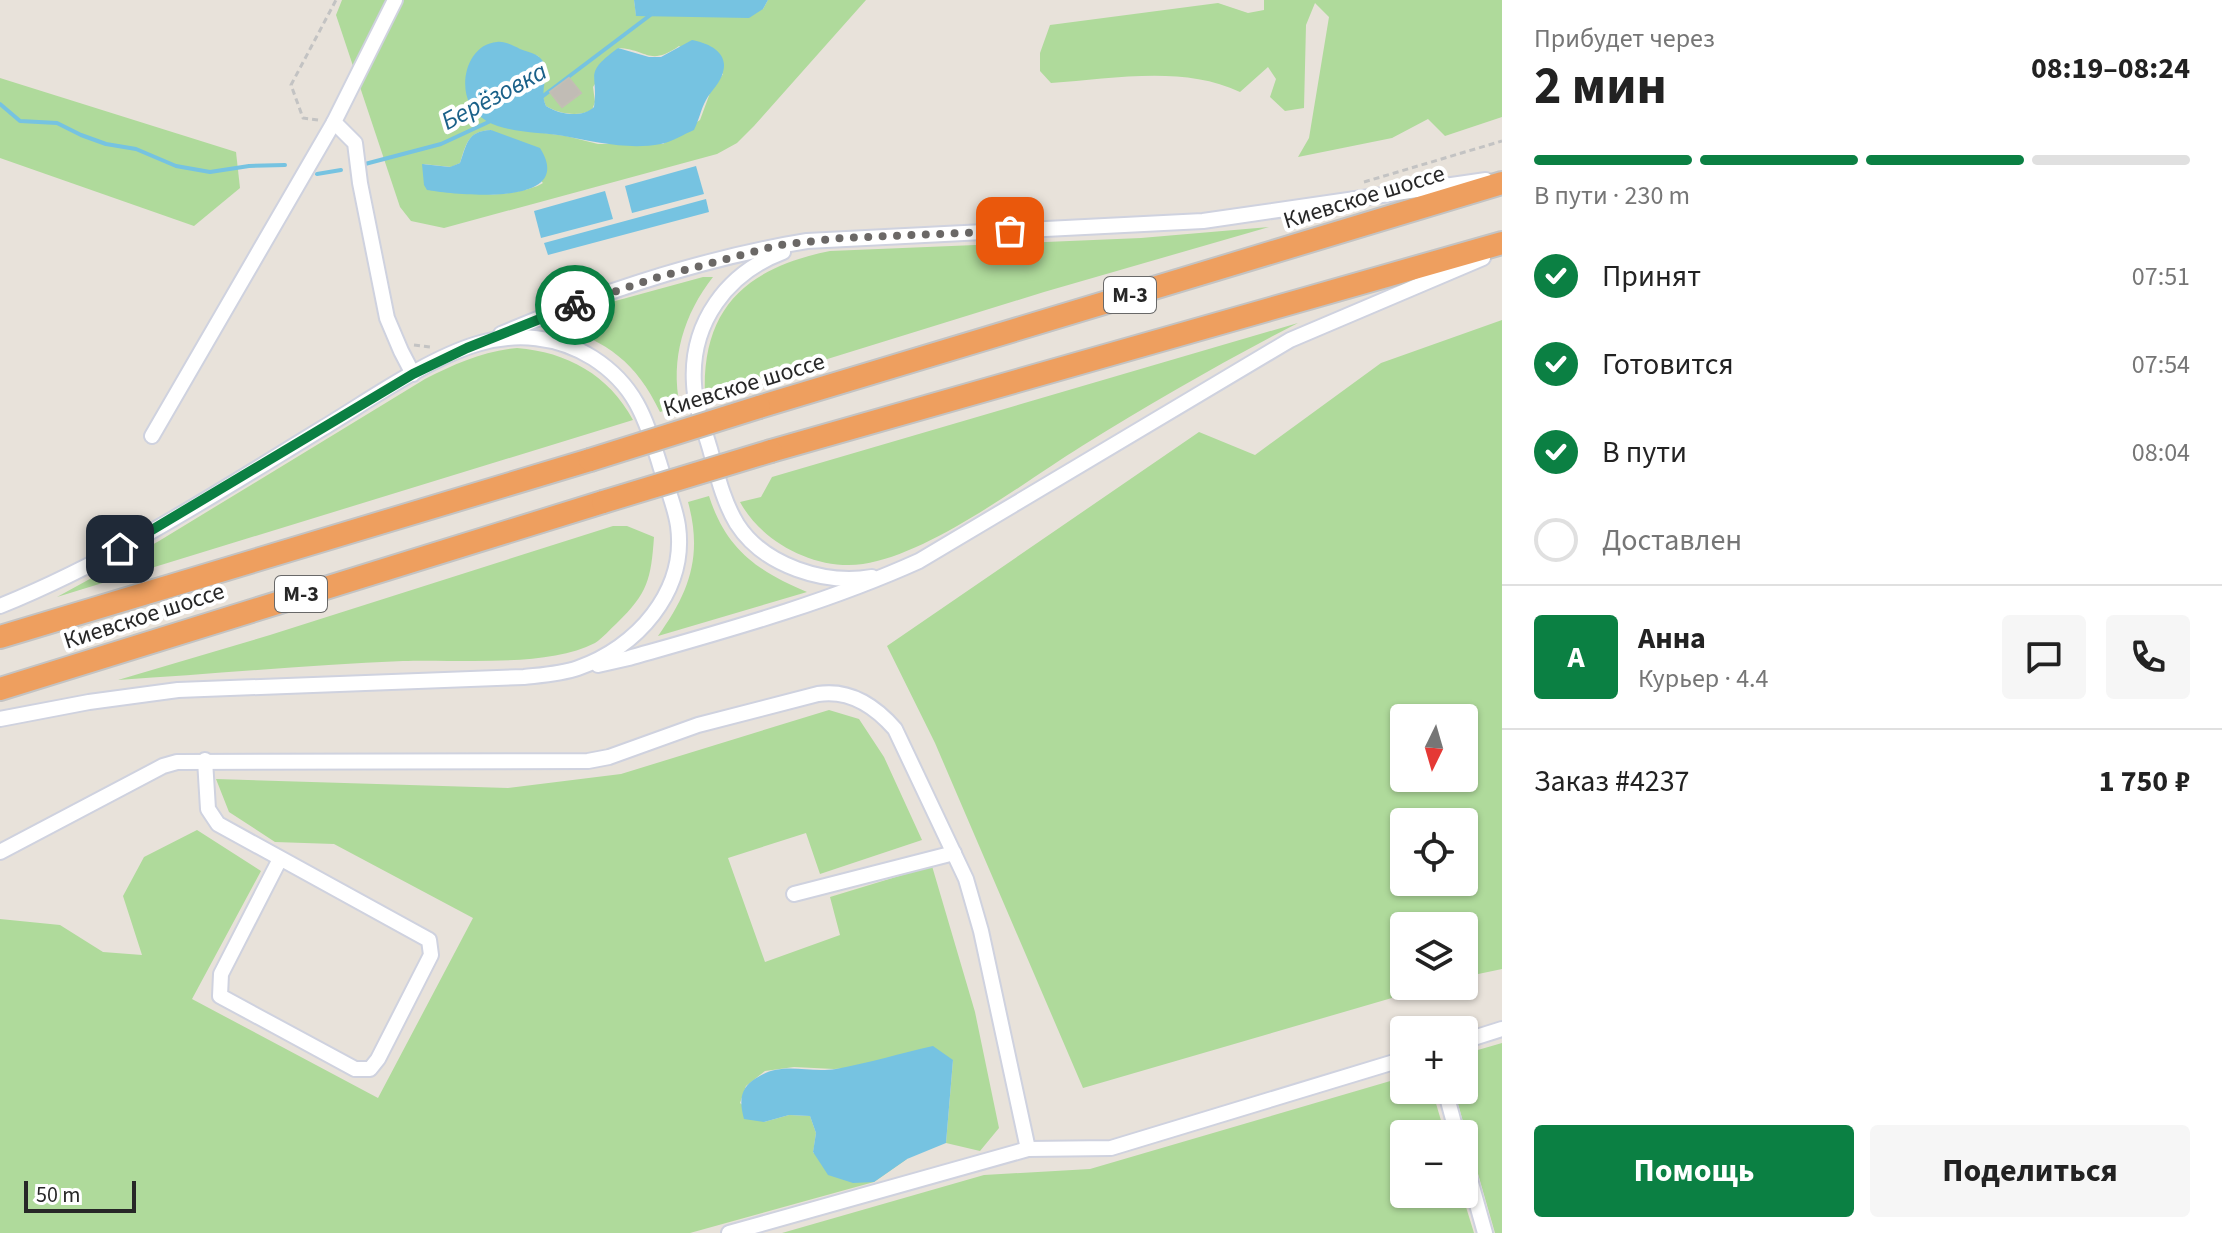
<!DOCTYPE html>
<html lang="ru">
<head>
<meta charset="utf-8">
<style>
  :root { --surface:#fff; --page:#f6f6f6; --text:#222; --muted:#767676; --line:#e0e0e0; --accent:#0b8043 }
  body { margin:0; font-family:"Source Sans 3",sans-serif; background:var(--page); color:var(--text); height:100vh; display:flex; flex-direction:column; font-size:30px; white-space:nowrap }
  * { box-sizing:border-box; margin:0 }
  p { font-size:26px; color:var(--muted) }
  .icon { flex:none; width:44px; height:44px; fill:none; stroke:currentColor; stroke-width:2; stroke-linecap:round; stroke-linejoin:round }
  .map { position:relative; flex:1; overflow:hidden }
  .sheet { display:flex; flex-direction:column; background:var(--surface); width:720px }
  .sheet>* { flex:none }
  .needle { width:52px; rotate:185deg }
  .fabs { position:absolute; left:1390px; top:704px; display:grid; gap:16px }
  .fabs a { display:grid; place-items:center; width:88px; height:88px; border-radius:8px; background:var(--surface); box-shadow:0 2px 6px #0004; font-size:40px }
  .scale { position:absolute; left:24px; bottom:20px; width:112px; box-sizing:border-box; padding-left:8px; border:4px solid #272727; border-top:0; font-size:22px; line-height:28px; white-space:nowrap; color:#272727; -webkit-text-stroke:6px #fff; paint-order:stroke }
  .pin { position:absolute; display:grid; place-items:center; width:68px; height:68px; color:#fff; margin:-34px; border-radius:16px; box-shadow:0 4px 12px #0006 }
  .courier { position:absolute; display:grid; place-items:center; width:80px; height:80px; margin:-40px; border:6px solid #0b8043; border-radius:50%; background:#fff; color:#222; box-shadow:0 2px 10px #0007 }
  .head em { font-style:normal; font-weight:700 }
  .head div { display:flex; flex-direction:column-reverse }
  .head { display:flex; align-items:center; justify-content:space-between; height:136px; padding:0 32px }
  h1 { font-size:52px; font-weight:700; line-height:60px }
  .bar { display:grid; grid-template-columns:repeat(4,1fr); gap:12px 8px; align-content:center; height:96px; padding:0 32px }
  .bar i { height:10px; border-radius:6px; background:var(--line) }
  .bar .on { background:var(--accent) }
  .bar p { grid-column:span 4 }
  .line { display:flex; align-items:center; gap:20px; padding:0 32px; border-top:2px solid var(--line) }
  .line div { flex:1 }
  .round { display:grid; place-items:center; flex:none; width:84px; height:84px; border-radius:8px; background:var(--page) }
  ol { padding:0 32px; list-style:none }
  li { display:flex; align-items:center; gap:24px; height:88px }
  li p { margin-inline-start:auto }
  li .icon { padding:8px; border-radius:50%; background:var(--accent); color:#fff; stroke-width:4 }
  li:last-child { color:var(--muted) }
  li i { width:44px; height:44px; border:4px solid var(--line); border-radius:50% }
  .button { display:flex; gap:16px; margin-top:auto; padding:16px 32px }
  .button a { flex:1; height:92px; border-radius:8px; background:var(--accent); color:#fff; font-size:32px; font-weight:700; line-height:92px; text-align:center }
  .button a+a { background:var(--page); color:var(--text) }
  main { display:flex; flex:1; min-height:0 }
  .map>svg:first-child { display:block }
  .green { fill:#afda9b; fill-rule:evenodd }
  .water { fill:#76c3e1 }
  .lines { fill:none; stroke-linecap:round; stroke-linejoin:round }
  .stream { stroke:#76c3e1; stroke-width:4 }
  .building { fill:#c1bcb5; stroke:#c3beb4; stroke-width:2 }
  .minor-casing { stroke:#cfd2df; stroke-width:18 }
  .highway-casing { stroke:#c3c3c3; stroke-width:26 }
  .path { stroke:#c3c3c3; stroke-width:3; stroke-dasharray:6 4; stroke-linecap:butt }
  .minor { stroke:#fff; stroke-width:14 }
  .highway { stroke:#ee9f5f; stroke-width:22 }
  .highway-bridge-casing { stroke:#c3c3c3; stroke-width:26; stroke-linecap:butt }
  .highway-bridge { stroke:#ee9f5f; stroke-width:22 }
  .done { stroke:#6b6866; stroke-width:8; stroke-dasharray:0 14.4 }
  .route { stroke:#0b8043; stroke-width:10 }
  .labels { text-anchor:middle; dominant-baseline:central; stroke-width:8; stroke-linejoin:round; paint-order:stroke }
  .shield { fill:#fff; stroke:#686868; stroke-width:2 }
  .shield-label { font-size:22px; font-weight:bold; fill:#272727 }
  .street-label { font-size:24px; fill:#272727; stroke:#fff }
  .water-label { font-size:26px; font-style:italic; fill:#1a6189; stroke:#fff }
</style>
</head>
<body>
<main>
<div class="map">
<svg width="1502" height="1233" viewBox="0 0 1502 1233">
  <rect width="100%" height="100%" fill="#e8e2da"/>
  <g class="green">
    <path d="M342 0H634L636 15 763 9 768 0H866L754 126 737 143 717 154 444 228 411 221 400 207 336 15ZM497 42 538 56 546 70C544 83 540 93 546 106 559 114 578 117 592 110L595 102 593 87 618 48C647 49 649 67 679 46L723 74 710 93 700 120 663 144H598L566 136 508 128 482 116ZM569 78 580 93 562 107 550 92ZM491 130 543 183C533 190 499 196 487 194 470 191 439 172 423 164L451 167 460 163C466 144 468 131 491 130Z"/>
    <path d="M1264 0H1502V117L1445 136 1428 119 1392 138 1298 157 1309 138 1329 17 1315 3 1306 25 1304 108 1285 111 1270 97 1276 79 1268 67 1240 92C1183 65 1112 79 1051 83L1040 71V53L1050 25 1218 3 1248 13 1264 10Z"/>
    <path d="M0 78 236 152 240 188 194 226 0 158Z"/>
    <path d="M1269 227 1044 292 705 397C701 308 746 268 830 251L1141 238Z"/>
    <path d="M703 277H713C684 314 670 359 680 406L660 412C636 362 608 342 556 325L597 306Z"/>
    <path d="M1502 320V969L1464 977V926H1404V986H1433L1083 1088 935 743 887 646 1199 432 1255 455 1381 363ZM1404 718H1464V778H1404ZM1404 822H1464V882H1404Z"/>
    <path d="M1298 323C1224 361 1153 402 1082 446 1023 483 930 554 863 564 817 571 762 543 740 502L761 497 772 477Z"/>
    <path d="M517 348C567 352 609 375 633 420L57 597 159 541 425 379C455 364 483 351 517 348Z"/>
    <path d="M709 496C726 549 757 571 807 592L658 636C689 593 703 556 688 502Z"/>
    <path d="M613 526H627L654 537C651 579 648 593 617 623 610 629 603 638 595 643 547 668 457 659 403 661 308 665 213 674 118 680L270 635Z"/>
    <path d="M829 710 859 719 884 757 922 840 820 874 806 833 728 858 765 962 840 935 830 897 932 866 975 1012 999 1128 980 1151 946 1143 953 1060 834 1069 794 1067 765 1071 746 1086 740 1103 764 1122 789 1115 810 1116 816 1133 813 1153 907 1159 874 1182 690 1233H0V919L60 925 103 952 142 955 123 896 144 857 197 830 261 871 192 999 378 1098 473 918 334 844 275 842 229 812 216 779 508 788 621 774Z"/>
    <path d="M1502 1043V1233H1495L1454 1090H1464V1054Z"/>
    <path d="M1404 1077V1090H1432L1445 1134H1404V1194H1462L1474 1233H782L984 1175 1090 1169Z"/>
  </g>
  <g class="water">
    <path d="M634 0H768L763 9 749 18 636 16Z"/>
    <path d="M692 40C708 43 729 52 723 72 721 82 711 91 706 100 701 109 699 120 694 130 684 134 672 142 661 144 628 150 596 142 564 136 535 131 486 135 470 104 458 82 469 44 497 42 505 41 514 46 520 49 527 52 537 53 542 60 552 72 538 89 546 106 560 115 582 118 594 107 599 72 582 75 618 48L649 57H661Z"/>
    <path d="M491 130 540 148C578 208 456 195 427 190L424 185 422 164 450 167 460 163C467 144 467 131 491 130Z"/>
    <path d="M696 166 704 194 632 213 625 186Z"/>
    <path d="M605 191 613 219 541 238 534 211Z"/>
    <path d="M706 199 709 212 548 255 544 243Z"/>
    <path d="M933 1046 953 1060 946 1143 907 1159 874 1182 853 1183 828 1175 813 1152 816 1133 810 1116 789 1115 764 1122 744 1119C740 1104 739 1091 752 1081 781 1059 805 1074 836 1069 869 1063 901 1053 933 1046Z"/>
  </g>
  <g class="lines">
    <g class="stream">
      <path d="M539 99 653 13"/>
      <path d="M0 104 20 121 57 123 81 135 106 144 136 149 176 166 210 172 249 166 285 165"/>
      <path d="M365 164 441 144 495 119"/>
      <path d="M317 174 341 170"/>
    </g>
  </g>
  <path class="building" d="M569 78 581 93 562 107 550 92Z"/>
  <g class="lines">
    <defs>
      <g id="minor">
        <path d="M395 0 334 122 355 143 360 183 387 318 401 351 413 374"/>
        <path d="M783 252C727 273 690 323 694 384 695 406 704 428 710 449 717 474 723 501 737 524 764 566 825 585 872 577"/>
        <path d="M501 334C598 293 702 258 807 241L1203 221 1486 180"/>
        <path d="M152 436 334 122"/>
        <path d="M0 606C114 560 218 492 323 428 368 401 427 359 477 344 516 332 558 336 593 358 635 385 645 417 659 462 665 483 675 505 678 526 687 592 636 648 578 668 561 674 542 675 524 677L178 690 89 702 0 719"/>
        <path d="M598 665 629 658C727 630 826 603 919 561L1290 340 1483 258"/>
        <path d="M205 760 208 809 218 824 429 940 431 955 378 1059 370 1069H355L220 996 221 974 280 859"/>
        <path d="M0 852 163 766 177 762 588 761 609 757 698 725 818 694C850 689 875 706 895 729L966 879 981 931 1028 1149"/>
        <path d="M794 894 954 853"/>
        <path d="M1464 1041 1502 1029"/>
        <path d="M1445 1090 1457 1134"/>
        <path d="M1464 1158 1485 1233"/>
        <path d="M729 1233 1028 1149 1111 1148 1404 1059"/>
      </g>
      <g id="highway">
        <path d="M759 407 1502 183"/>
        <path d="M771 451 1502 243"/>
        <path d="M0 637 590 460"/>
        <path d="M0 689 603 502"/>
      </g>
    </defs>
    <use href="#minor" class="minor-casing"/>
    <use href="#highway" class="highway-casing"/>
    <g class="path">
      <path d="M318 120 303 118 291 85 336 0"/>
      <path d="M1364 182 1502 141"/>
      <path d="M414 345 430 347"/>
    </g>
    <use href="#minor" class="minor"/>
    <use href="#highway" class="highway"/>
    <defs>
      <g id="highway-bridge">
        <path d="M590 460 759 407"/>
        <path d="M603 502 771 451"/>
      </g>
    </defs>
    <use href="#highway-bridge" class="highway-bridge-casing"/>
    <use href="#highway-bridge" class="highway-bridge"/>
  </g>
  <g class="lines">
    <path class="done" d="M575 305 655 278 779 245 842 238 1010 231"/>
    <path class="route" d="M120 549 413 374 467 348 575 305"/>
  </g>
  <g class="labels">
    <g class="shield">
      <rect x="1104" y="277" width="52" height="36" rx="6"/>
      <rect x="275" y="576" width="52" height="36" rx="6"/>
    </g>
    <g class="shield-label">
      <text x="1130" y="295">М-3</text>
      <text x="301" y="594">М-3</text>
    </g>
    <g class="street-label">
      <text transform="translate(1364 197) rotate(-17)">Киевское шоссе</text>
      <text transform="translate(744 385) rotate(-17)">Киевское шоссе</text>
      <text transform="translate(144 616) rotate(-18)">Киевское шоссе</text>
    </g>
    <g class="water-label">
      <text transform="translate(494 96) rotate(-28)">Берёзовка</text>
    </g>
  </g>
</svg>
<div class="fabs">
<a><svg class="needle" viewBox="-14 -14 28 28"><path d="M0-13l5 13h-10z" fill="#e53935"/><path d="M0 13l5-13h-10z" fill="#767676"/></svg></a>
<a><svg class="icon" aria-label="locate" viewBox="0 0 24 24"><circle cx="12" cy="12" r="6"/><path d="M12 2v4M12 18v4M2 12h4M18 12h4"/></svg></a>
<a><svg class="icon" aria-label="layers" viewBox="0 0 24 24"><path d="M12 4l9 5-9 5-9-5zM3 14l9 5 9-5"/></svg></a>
<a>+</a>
<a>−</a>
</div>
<div class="scale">50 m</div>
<div class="pin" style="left:1010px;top:231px;background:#ea580c"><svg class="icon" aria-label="bag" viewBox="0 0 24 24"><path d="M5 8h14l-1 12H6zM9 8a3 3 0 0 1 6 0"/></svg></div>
<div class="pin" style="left:120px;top:549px;background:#1f2937"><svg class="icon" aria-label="home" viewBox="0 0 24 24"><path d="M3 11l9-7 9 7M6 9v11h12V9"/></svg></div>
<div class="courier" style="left:575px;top:305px"><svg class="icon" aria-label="bike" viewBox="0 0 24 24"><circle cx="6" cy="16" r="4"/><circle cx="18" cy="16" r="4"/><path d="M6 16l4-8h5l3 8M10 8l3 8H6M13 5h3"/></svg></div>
</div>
<section class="sheet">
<div class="head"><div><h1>2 мин</h1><p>Прибудет через</p></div><em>08:19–08:24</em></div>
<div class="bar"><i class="on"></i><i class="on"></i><i class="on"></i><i></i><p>В пути · 230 m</p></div>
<ol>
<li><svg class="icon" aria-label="check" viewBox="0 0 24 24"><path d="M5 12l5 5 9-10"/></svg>Принят<p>07:51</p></li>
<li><svg class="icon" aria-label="check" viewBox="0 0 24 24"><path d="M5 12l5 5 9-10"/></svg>Готовится<p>07:54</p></li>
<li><svg class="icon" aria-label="check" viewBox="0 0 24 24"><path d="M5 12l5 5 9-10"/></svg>В пути<p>08:04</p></li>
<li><i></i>Доставлен</li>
</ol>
<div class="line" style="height:144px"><b class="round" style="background:var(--accent);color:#fff">А</b><div><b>Анна</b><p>Курьер · 4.4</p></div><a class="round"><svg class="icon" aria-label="chat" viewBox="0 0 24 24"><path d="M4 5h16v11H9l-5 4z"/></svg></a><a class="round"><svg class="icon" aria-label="phone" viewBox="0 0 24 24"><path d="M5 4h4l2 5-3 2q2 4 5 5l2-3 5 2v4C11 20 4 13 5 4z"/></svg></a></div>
<div class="line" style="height:104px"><div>Заказ #4237</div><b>1 750 ₽</b></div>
<div class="button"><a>Помощь</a><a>Поделиться</a></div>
</section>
</main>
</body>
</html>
